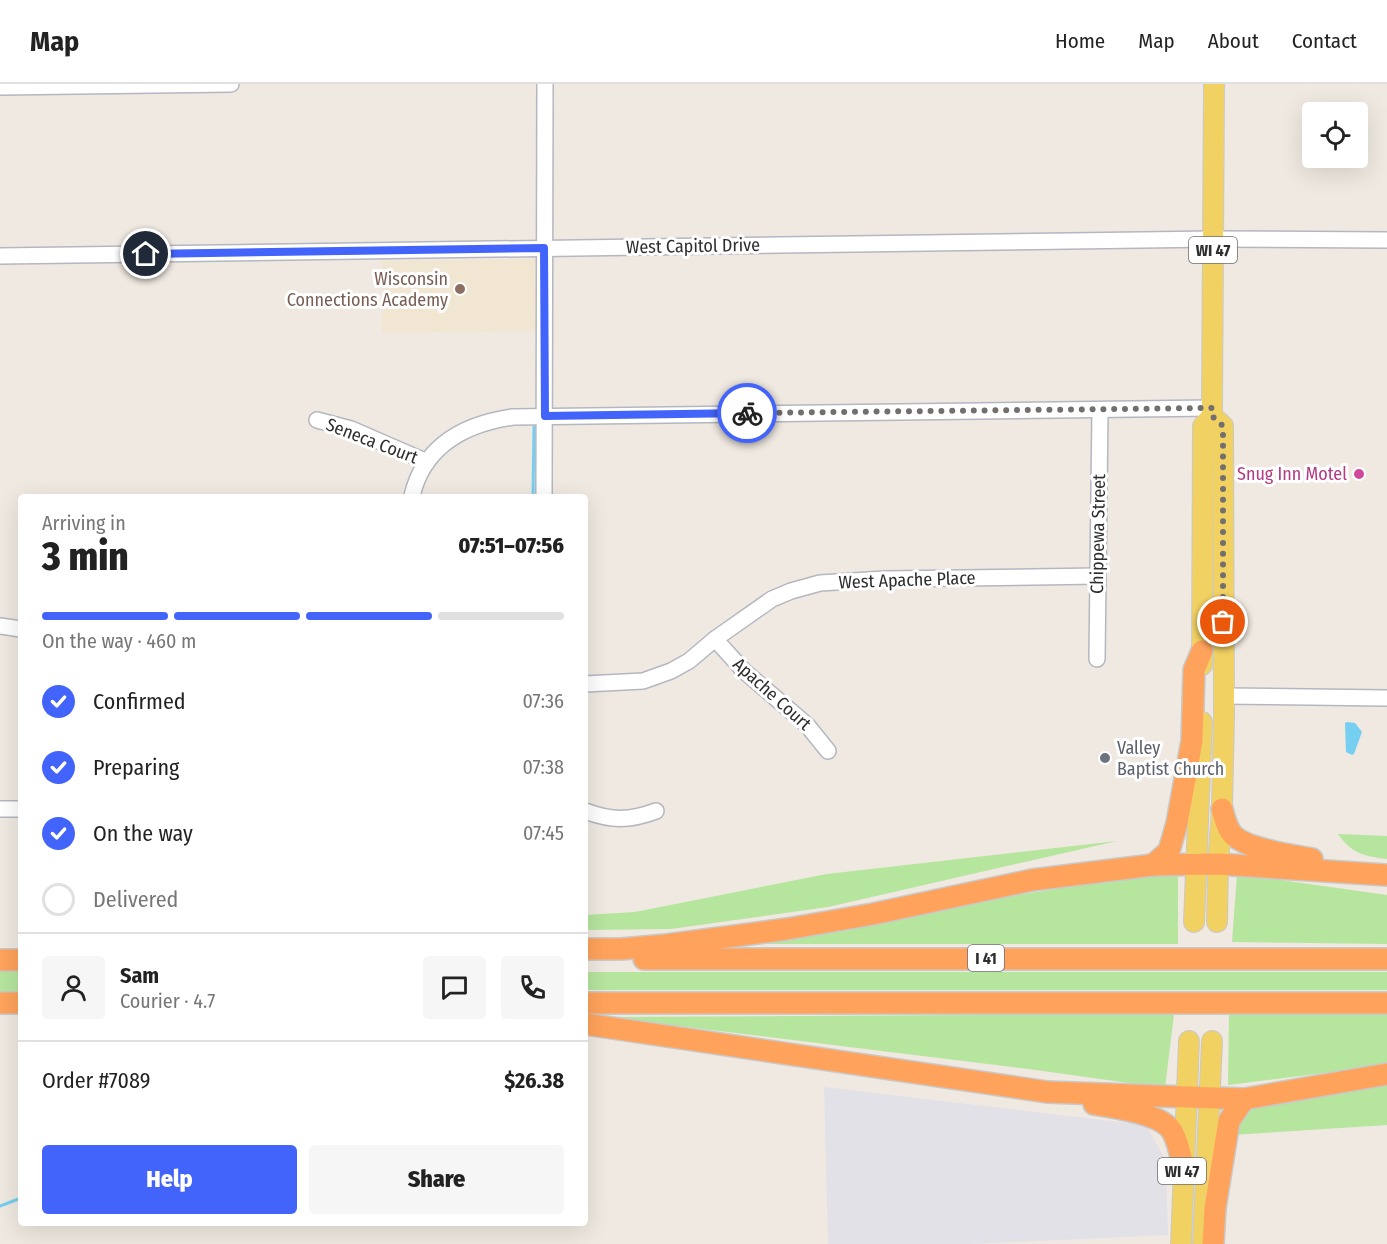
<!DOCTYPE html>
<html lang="en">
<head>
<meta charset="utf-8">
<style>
  :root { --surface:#fff; --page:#f6f6f6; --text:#222; --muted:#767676; --line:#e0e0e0; --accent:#4264fb }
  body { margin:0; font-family:"Fira Sans Condensed",sans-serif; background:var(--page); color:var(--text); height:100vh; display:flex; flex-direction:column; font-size:22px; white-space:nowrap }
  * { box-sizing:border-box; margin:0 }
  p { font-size:20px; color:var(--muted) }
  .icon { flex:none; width:33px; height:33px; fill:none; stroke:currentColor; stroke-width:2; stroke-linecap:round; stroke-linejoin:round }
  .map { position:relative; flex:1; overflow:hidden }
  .details { position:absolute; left:18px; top:410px; width:570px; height:732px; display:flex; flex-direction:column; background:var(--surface); border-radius:6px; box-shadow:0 6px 24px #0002 }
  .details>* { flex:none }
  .tools { position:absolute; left:1302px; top:18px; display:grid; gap:12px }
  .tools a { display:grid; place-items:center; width:66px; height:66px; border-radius:6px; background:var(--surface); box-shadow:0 6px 24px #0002; font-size:30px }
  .pin { position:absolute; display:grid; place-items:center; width:51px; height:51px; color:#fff; margin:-26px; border:3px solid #fff; border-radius:50%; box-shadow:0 2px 6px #0007 }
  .courier { position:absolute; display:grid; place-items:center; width:60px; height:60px; margin:-30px; border:4px solid #4264fb; border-radius:50%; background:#fff; color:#222; box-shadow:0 2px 8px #0007 }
  .overview em { font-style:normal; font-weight:800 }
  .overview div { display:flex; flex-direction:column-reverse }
  .overview { display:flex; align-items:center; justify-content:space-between; height:102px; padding:0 24px }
  h1 { font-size:39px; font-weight:800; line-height:45px }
  .bar { display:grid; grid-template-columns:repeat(4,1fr); gap:9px 6px; align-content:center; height:72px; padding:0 24px }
  .bar i { height:8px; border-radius:4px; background:var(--line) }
  .bar .selected { background:var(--accent) }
  .bar p { grid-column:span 4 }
  .line { display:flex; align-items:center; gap:15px; padding:0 24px; border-top:2px solid var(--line) }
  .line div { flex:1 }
  .round { display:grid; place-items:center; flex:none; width:63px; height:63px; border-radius:6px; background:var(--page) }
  ol { padding:0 24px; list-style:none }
  li { display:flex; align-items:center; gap:18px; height:66px }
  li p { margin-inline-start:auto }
  li .icon { padding:6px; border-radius:50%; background:var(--accent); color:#fff; stroke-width:4 }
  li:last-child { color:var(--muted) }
  li i { width:33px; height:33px; border:3px solid var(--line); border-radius:50% }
  .button { display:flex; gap:12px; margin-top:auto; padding:12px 24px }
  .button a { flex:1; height:69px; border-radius:6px; background:var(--accent); color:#fff; font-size:24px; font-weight:800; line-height:69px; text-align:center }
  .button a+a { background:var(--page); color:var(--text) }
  header { display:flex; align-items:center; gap:36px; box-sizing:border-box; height:84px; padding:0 30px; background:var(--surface); border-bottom:2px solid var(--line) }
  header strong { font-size:28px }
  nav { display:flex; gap:33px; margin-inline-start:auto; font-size:21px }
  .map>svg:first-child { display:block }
  .industrial { fill:#e3e1e8 }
  .education { fill:#f0e6d1 }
  .grass { fill:#b6e59e }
  .water { fill:#75cff0 }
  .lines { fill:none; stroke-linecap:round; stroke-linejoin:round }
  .stream { stroke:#75cff0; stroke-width:3 }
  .minor-casing { stroke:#b4b7c1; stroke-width:18 }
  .major-casing { stroke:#c9c9c9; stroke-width:22 }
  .highway-casing { stroke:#c9c9c9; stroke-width:24 }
  .minor { stroke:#fff; stroke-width:15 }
  .major { stroke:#f2d163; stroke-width:20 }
  .highway { stroke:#ffa35c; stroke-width:21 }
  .done { stroke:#726f6d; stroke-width:6; stroke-dasharray:0 10.8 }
  .route { stroke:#4264fb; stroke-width:8 }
  .education-dot { fill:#8d6e63; stroke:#fff; stroke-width:2 }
  .hotel-dot { fill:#d1479c; stroke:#fff; stroke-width:2 }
  .worship-dot { fill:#6b7280; stroke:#fff; stroke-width:2 }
  .labels { text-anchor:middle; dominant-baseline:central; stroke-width:6; stroke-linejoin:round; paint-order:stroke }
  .shield { fill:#fff; stroke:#6d6d6d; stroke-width:1.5 }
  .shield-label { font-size:16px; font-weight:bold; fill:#2e2e2e }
  .street-label { font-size:18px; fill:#2e2e2e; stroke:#fff }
  .education-label { font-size:18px; fill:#785e54; stroke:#fff; text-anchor:end }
  .hotel-label { font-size:18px; fill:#b23c85; stroke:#fff; text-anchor:end }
  .worship-label { font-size:18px; fill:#5b616d; stroke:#fff; text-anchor:start }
</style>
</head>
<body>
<header>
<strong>Map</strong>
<nav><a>Home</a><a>Map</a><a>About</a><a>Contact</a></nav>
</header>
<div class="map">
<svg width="1387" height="1160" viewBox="0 0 1387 1160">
  <rect width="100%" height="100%" fill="#efe9e1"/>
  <path class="industrial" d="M824 1003 1146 1041 1166 1077 1168 1151 971 1160H828Z"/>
  <path class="education" d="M537 175 539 247 382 249V177Z"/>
  <g class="grass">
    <path d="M1338 750 1387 752V775C1364 772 1352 770 1338 750Z"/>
    <path d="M1117 757 828 823 671 845 585 846V831L635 828 827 790Z"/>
    <path d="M1163 789 1178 792V860H759L956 820Z"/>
    <path d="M1237 790 1387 811V860L1232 858Z"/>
    <rect x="0" y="888" width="21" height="19"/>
    <rect x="585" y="888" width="802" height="18"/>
    <path d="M1174 930 1165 1004 1021 984 606 933Z"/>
    <path d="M1229 930 1387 931V981L1228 1001Z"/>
    <path d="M1387 1000V1041L1232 1051 1250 1023Z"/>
  </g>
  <path class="water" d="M1347 638 1355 639 1362 648 1354 670 1352 671 1346 668 1345 639Z"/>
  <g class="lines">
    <g class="stream">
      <path d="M533 412 534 343"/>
      <path d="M0 1122 21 1114"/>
    </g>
    <defs>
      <g id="minor">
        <path d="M0 3 231 0"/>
        <path d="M0 172 1213 155 1387 156"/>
        <path d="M317 336 351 345 427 378"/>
        <path d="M412 412C424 361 465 340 513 333L1212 324"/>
        <path d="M544 412 545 0"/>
        <path d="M0 542 21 545"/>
        <path d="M715 555 744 587 807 641 828 667"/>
        <path d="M1097 575 1100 326"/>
        <path d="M585 600 643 597 671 587 689 577 715 555 772 515 791 507 820 499 885 495 1098 492"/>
        <path d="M1224 612 1387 614"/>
        <path d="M0 725H21"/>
        <path d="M585 727C612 737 629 737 656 727"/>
      </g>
      <g id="major">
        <path d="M1212 332 1223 342 1224 632 1222 725 1218 780 1217 838"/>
        <path d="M1202 581 1203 342 1212 332V324L1214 0"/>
        <path d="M1194 838 1202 638"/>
        <path d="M1181 1160 1189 957"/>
        <path d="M1203 1160 1212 957"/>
      </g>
      <g id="highway">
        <path d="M1222 725C1224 732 1226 741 1230 747 1240 765 1292 771 1312 775"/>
        <path d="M1153 781 1169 767 1177 739 1192 657 1194 586 1202 567"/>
        <path d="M585 865H621L666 861 787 845 873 830 1032 796 1153 781 1218 780 1387 791"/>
        <path d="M644 875H1387"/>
        <path d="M0 876H21"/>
        <path d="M0 919H21"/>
        <path d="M585 919H1387"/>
        <path d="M585 940 1047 1008 1244 1015 1387 990"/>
        <path d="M1094 1020C1114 1024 1164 1029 1173 1049 1178 1058 1180 1070 1183 1081"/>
        <path d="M1213 1160 1215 1124 1229 1037 1244 1015"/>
      </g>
    </defs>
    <use href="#minor" class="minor-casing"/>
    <use href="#major" class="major-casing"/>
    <use href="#highway" class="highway-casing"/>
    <use href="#minor" class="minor"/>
    <use href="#major" class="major"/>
    <use href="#highway" class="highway"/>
  </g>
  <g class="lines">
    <path class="done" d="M747 329 1212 324V332L1223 342V538"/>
    <path class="route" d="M146 170 544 164 545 332 747 329"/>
  </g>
  <circle class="education-dot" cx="460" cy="205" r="6"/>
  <circle class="hotel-dot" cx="1359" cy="390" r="6"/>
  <circle class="worship-dot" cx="1105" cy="674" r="6"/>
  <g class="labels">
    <g class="shield">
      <rect x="1189" y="153" width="48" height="26" rx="4.5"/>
      <rect x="968" y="861" width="36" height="26" rx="4.5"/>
      <rect x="1158" y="1074" width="48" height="26" rx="4.5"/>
    </g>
    <g class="shield-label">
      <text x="1213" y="166">WI 47</text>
      <text x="986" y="874">I 41</text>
      <text x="1182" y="1087">WI 47</text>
    </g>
    <g class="street-label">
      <text transform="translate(693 162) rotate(-1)">West Capitol Drive</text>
      <text transform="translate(372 357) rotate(21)">Seneca Court</text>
      <text transform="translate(1098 450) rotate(-89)">Chippewa Street</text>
      <text transform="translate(907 496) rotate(-2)">West Apache Place</text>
      <text transform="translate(772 610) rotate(42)">Apache Court</text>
    </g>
    <g class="education-label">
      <text x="448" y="195">Wisconsin<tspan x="448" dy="21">Connections Academy</tspan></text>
    </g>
    <g class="hotel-label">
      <text x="1347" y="390">Snug Inn Motel</text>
    </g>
    <g class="worship-label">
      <text x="1117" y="664">Valley<tspan x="1117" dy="21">Baptist Church</tspan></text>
    </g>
  </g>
</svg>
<div class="tools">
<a><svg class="icon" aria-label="locate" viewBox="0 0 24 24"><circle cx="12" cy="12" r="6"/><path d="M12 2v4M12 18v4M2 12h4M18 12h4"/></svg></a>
</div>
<div class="pin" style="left:1223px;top:538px;background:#ea580c"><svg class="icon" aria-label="bag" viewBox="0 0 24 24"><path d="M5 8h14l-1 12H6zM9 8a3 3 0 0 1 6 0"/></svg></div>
<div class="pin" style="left:146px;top:170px;background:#1f2937"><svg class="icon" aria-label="home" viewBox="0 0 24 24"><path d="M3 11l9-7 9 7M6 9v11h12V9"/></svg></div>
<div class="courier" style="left:747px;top:329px"><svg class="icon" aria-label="bike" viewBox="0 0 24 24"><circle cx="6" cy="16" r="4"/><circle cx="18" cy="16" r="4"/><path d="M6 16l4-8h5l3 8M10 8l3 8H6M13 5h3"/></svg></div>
<section class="details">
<div class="overview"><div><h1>3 min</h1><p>Arriving in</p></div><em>07:51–07:56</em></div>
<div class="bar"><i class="selected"></i><i class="selected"></i><i class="selected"></i><i></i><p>On the way · 460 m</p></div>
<ol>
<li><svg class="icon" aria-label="check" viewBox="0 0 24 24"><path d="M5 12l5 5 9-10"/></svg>Confirmed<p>07:36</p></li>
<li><svg class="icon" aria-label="check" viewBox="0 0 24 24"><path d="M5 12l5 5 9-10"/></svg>Preparing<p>07:38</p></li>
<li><svg class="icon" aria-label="check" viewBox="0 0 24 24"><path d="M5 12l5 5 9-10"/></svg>On the way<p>07:45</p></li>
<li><i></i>Delivered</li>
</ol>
<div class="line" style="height:108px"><a class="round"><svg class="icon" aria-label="person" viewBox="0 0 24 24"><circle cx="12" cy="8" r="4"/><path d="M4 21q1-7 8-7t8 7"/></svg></a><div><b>Sam</b><p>Courier · 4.7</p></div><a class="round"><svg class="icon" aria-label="chat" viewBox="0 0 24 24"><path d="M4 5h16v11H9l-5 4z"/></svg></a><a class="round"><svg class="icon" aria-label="phone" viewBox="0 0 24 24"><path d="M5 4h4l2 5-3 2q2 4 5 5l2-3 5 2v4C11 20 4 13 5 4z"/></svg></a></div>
<div class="line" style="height:78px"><div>Order #7089</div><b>$26.38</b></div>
<div class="button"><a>Help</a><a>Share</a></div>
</section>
</div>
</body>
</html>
